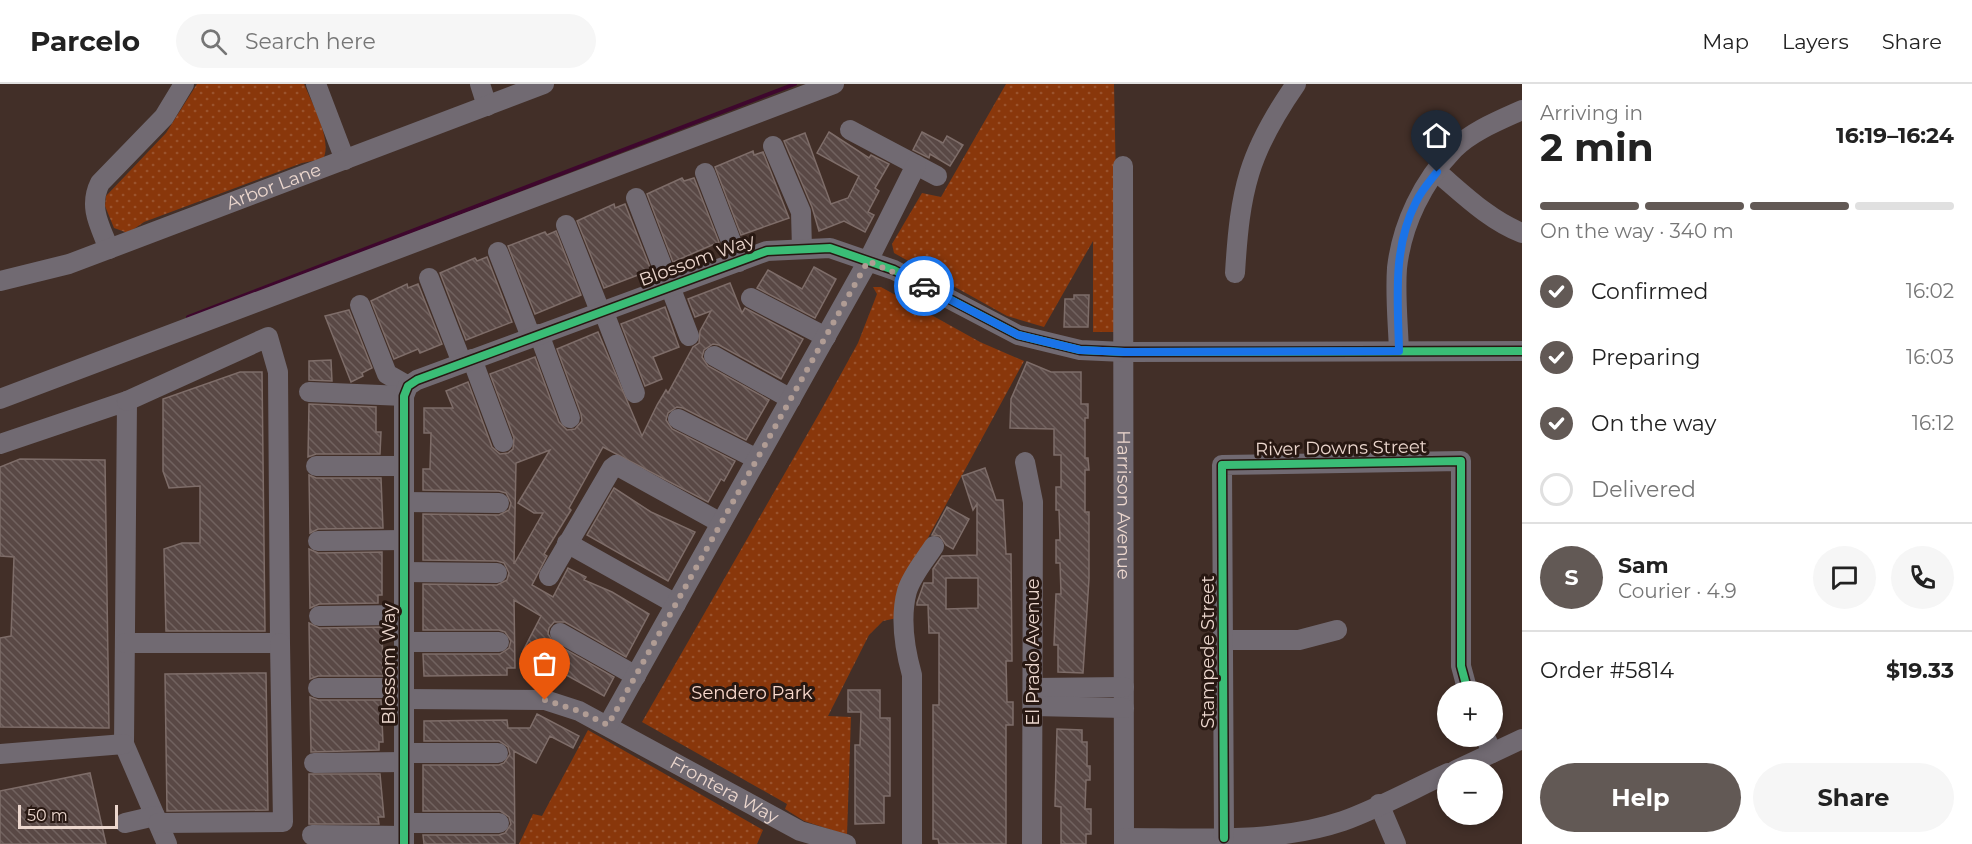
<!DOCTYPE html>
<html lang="en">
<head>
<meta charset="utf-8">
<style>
  :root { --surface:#fff; --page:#f6f6f6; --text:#222; --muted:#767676; --line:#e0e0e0; --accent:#625955 }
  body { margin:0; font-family:Montserrat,sans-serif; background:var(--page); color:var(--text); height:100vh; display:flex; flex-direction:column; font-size:22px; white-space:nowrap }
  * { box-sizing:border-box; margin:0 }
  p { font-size:20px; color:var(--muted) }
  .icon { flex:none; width:33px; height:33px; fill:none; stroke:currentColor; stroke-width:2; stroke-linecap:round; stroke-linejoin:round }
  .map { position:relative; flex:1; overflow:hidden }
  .side { display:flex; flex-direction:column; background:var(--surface); width:450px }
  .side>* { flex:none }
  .controls { position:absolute; left:1437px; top:597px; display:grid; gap:12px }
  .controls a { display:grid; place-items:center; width:66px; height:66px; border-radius:50%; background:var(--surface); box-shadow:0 3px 9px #0003; font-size:30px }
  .scale { position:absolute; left:18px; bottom:15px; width:100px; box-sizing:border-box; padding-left:6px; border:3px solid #ecd7ce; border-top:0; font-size:16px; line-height:21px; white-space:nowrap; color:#ecd7ce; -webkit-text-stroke:4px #281812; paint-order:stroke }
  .pin { position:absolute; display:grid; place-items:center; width:51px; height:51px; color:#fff; margin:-62px -26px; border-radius:50% 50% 50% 0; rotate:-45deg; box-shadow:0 0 6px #0007 }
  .pin .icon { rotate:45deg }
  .courier { position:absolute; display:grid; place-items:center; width:60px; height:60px; margin:-30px; border:4px solid #1a73e8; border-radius:50%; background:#fff; color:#222; box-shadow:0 2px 8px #0007 }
  .head em { font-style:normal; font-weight:700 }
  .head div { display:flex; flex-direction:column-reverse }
  .head { display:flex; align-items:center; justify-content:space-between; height:102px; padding:0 18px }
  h1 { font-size:39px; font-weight:700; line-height:45px }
  .bar { display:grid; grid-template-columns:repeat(4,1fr); gap:9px 6px; align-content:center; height:72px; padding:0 18px }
  .bar i { height:8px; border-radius:4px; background:var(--line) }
  .bar .on { background:var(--accent) }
  .bar p { grid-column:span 4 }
  .line { display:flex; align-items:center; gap:15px; padding:0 18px; border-top:2px solid var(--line) }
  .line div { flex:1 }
  .round { display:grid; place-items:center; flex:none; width:63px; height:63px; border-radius:32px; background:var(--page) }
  ol { padding:0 18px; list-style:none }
  li { display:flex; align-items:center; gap:18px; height:66px }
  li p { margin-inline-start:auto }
  li .icon { padding:6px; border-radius:50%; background:var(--accent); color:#fff; stroke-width:4 }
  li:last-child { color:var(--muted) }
  li i { width:33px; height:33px; border:3px solid var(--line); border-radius:50% }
  .button { display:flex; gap:12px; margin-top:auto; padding:12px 18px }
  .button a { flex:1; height:69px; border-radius:36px; background:var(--accent); color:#fff; font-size:24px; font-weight:700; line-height:69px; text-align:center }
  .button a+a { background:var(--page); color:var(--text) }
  header { display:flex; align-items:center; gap:36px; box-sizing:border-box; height:84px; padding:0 30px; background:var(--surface); border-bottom:2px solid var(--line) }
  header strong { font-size:28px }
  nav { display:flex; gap:33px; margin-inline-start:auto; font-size:21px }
  .search { width:420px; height:54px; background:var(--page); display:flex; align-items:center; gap:15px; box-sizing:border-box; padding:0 21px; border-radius:33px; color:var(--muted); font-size:22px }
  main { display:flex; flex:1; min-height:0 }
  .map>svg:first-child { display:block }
  .park { fill:url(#park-dots) }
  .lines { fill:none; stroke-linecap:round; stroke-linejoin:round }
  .stream { stroke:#3e072d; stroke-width:4 }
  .building { fill:url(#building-back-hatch); stroke:#7e6d69; stroke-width:1.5; fill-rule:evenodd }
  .minor { stroke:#716a72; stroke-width:20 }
  .cycleway-casing { stroke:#281812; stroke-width:11 }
  .cycleway { stroke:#3abd76; stroke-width:8 }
  .done { stroke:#b09c94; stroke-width:6; stroke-dasharray:0 10.8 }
  .route { stroke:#1a73e8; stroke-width:8 }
  .labels { text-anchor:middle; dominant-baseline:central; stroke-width:6; stroke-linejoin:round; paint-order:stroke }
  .street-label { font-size:18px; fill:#ecd7ce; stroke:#281812 }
  .park-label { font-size:18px; fill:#f9d9cd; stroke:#281812 }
</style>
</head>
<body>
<header>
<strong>Parcelo</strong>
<div class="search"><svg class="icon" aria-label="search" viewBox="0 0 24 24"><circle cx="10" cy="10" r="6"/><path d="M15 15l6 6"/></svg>Search here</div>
<nav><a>Map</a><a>Layers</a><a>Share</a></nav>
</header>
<main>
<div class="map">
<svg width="1522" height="760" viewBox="0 0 1522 760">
  <defs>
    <pattern id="park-dots" width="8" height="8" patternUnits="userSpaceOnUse" patternTransform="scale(1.5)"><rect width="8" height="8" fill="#89370b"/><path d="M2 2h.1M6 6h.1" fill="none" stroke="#9a532d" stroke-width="1.8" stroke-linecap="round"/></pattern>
    <pattern id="building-back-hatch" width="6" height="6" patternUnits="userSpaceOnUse" patternTransform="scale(1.5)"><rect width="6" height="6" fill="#594845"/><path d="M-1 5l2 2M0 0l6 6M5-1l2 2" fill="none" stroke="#71625f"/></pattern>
  </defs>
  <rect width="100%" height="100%" fill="#422f28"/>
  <g class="park">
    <path d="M197 0H304C312 19 333 57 323 75L302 79 144 138 128 149 114 144 105 122 106 112 166 49Z"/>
    <path d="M1006 0H1114L1119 248H1093V157L1044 243 1007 232 894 169 892 160 922 109 941 113Z"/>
    <path d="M873 203H881L980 258 1024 277 898 509 897 534 883 537 869 551 828 632 851 633 847 751 804 737 785 725 787 720 642 638 820 328 858 259 877 210Z"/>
    <path d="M588 646 763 746 757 760H519L533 730 542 732Z"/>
  </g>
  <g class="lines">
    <path class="stream" d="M188 233 795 0"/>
  </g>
  <g class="building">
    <path d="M829 48 869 74 871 71 889 80 875 104 879 107 868 128 874 131 865 148 844 137 819 147 812 123 784 57 805 49 831 120 848 114 859 92 817 69Z"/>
    <path d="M922 48 943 59 947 52 963 61 950 82 930 70 929 74 913 66Z"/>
    <path d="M753 67 754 71 763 68 789 134 741 151 715 83Z"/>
    <path d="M682 94 684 97 694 94 719 158 673 178 647 110Z"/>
    <path d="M614 120 615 124 625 120 651 186 604 204 577 137Z"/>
    <path d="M556 147 581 211 535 230 508 162 545 148 547 151Z"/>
    <path d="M487 173 512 238 466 256 440 189 475 174 477 177Z"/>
    <path d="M814 183 836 195 815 234 757 204 768 186 802 205Z"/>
    <path d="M730 199 742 229 745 224 803 255 781 295 719 261 713 260 704 266 702 273 708 282 769 316 746 356 683 324 677 323 668 329 666 336 672 345 735 377 724 397 721 395 708 418 603 363 569 424 571 426 544 470 547 472 532 501 553 513 568 484 586 493 584 496 612 508 649 530 626 573 565 538H554L549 544 548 550 554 559 614 593 604 612 523 567 541 532 514 516 515 584H507V591L424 592 423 570H500L509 564 511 557 505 548 499 546H423V500L497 501 507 496 509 489 504 479 497 477 423 476V430L499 431 509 426 511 419 506 409 499 407 423 406V385H430L431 349H424V324H453L446 307 468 298 492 363 500 370 508 369 513 365 514 354 490 290 535 273 559 338 567 346 575 345 582 337 581 330 557 265 598 248 642 352 657 321 666 306 668 309 693 263 699 259 700 247 711 227 695 233 688 215ZM550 366 518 419 534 429H543L514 480 516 379Z"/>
    <path d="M407 200 408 204 418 200 442 260 420 269 418 265 394 275 371 217Z"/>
    <path d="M1074 211H1089L1088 243H1064L1065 215H1074Z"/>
    <path d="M665 223 679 263 653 273 662 295 645 302 621 240Z"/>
    <path d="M349 226 372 284 362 289 363 292 351 298 325 232Z"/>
    <path d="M331 276 332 297 309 296V277Z"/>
    <path d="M1027 278 1051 288H1081V320H1088V334H1085V374H1088L1089 386H1085V428H1089V495L1083 589 1058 588V561H1054L1056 510H1061L1060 479H1056V456H1060L1059 426H1056V403H1061V371H1054V345L1010 344 1011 315Z"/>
    <path d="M240 288H262L265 547H166L164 465 182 459H200V402L169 404 163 387V315Z"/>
    <path d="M309 320 376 323V348H381L380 370H316L308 373Z"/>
    <path d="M20 375 105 376 109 644 0 643V554L11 552 14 473 0 472V383Z"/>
    <path d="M985 384 996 416H1003L1006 470H1011L1012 577H1006L1007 618H1013V641H1006V760H939L938 755H933V621H939V549H929L928 521H917V519L924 499H933V485L942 472 977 471V420L973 426 962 392ZM946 494H978V524L946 525Z"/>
    <path d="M309 391 316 394H381L383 444 318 445 310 449Z"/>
    <path d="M614 404 651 428 695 448 668 497 587 451Z"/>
    <path d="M947 423 969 435 953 465 946 461 940 452 932 451Z"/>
    <path d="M309 465 318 469 382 468V511H378V519L319 520 310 524Z"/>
    <path d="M309 539 319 544 382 543 383 592H318L310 595Z"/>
    <path d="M266 589 268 726 167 727 165 590Z"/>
    <path d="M848 606H880V634H890V712H884V739L855 740V661H860L861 628H848Z"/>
    <path d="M310 613 318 616H381L383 658H379V666L311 668Z"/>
    <path d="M537 630 579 652 573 664 550 652 536 679 514 667 515 760H424L423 751H499L505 749 511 740 509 733 500 727H423V681H499L504 679 510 670 508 663 499 657H424V637L507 636 508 644H530Z"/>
    <path d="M1057 645 1082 646V658H1087V682H1090V696H1086L1085 725H1091V750H1086V760H1061V723L1055 722Z"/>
    <path d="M90 689 106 760H0V707Z"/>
    <path d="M309 690H380L384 733H378L379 740H309Z"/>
  </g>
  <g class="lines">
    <g class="minor">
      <path d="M316 0 345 76"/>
      <path d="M480 0 487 22"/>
      <path d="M850 46 937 92"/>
      <path d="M773 62 801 128 802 165"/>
      <path id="s1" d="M1123 82 1124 760"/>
      <path d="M1437 88C1463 110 1489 136 1522 149"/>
      <path d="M705 89 739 178"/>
      <path d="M636 114 689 252"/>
      <path d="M566 141 600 227"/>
      <path d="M109 165C100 142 88 123 100 99L164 33 184 0"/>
      <path d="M498 168 531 253"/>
      <path d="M1235 189C1240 106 1248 69 1296 0"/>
      <path d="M429 194 462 279"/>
      <path id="s2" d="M0 197 69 180 544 0"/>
      <path d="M751 214 826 253"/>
      <path d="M360 221 387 290 408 302"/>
      <path d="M603 226 635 309"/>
      <path d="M539 250 570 334"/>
      <path d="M1399 267C1398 240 1395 211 1397 184 1402 140 1423 97 1454 65 1472 47 1500 36 1522 26"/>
      <path d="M714 272 791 315"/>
      <path d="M472 275 503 358"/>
      <path d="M309 308 404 312"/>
      <path d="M0 315 834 0"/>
      <path d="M678 335 757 375"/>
      <path d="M0 360 127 317 124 660 167 760"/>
      <path d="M1025 378 1033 418 1032 760"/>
      <path d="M316 382H404"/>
      <path d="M404 418 499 419"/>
      <path d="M318 457 404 456"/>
      <path d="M567 459 676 520"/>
      <path d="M404 488 497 489"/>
      <path d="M549 492 612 384 616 381 721 439"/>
      <path d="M319 532 404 531"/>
      <path d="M560 549 636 592"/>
      <path d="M1223 556H1299L1337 546"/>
      <path d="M404 558H499"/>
      <path d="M125 559H280L278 288 268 253 127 317"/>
      <path d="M318 604H404"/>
      <path d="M1034 604 1124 603"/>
      <path id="s3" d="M404 615 545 616 579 627 800 747 846 760"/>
      <path d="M1033 622 1124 624"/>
      <path d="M608 641 868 177 916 81"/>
      <path d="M1485 652 1492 669"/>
      <path d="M404 669H498"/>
      <path d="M0 670 124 660"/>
      <path d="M314 679 404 678"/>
      <path d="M1456 686 1522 655"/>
      <path d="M1379 720 1396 760"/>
      <path d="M125 739 155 732"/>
      <path d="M158 739 283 738 280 559"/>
      <path d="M404 739H499"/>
      <path d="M312 751 404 752"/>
      <path d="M1124 754C1196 754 1275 760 1343 737 1379 724 1413 705 1448 689"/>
      <path d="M1224 754 1222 381 1461 377V582L1468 608"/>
      <path d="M404 760V312L408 302 417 296 767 167 830 164 894 186 1018 251 1080 266 1124 268 1522 267"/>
      <path d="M912 760V591C905 566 900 533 907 507 912 491 925 476 934 462"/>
    </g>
    <defs>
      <g id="cycleway">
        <path d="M1224 754 1222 381 1461 377V582L1468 608"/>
        <path d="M404 760V312L408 302 417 296 767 167 830 164 894 186 1018 251 1080 266 1124 268 1522 267"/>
      </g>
    </defs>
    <use href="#cycleway" class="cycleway-casing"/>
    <use href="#cycleway" class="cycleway"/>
  </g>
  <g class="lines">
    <path class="done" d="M545 616 579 627 608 641 868 177 924 202"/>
    <path class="route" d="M924 202 1018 251 1080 266 1125 268 1399 267C1398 217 1392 165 1416 118 1421 107 1430 97 1437 88"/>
  </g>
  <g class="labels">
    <g class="street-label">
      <text stroke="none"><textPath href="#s2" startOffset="290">Arbor Lane</textPath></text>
      <text transform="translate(697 176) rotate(-20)">Blossom Way</text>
      <text transform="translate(1341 364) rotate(-1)">River Downs Street</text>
      <text stroke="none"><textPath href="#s1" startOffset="339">Harrison Avenue</textPath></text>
      <text transform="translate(1033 568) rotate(-90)">El Prado Avenue</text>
      <text transform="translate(1208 568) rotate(-90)">Stampede Street</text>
      <text transform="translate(389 580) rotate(-90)">Blossom Way</text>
      <text stroke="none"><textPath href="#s3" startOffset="342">Frontera Way</textPath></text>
    </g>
    <g class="park-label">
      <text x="752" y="609">Sendero Park</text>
    </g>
  </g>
</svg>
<div class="controls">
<a>+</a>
<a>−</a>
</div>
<div class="scale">50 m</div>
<div class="pin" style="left:545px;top:616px;background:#ea580c"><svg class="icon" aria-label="bag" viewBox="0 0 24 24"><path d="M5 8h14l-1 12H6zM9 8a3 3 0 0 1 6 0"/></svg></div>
<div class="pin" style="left:1437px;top:88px;background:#1f2937"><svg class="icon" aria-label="home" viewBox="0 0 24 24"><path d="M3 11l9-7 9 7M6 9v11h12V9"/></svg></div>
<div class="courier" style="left:924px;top:202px"><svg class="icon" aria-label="car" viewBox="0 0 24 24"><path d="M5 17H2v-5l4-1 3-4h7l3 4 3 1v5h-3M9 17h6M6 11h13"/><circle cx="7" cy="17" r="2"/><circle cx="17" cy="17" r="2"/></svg></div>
</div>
<section class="side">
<div class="head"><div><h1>2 min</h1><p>Arriving in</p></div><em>16:19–16:24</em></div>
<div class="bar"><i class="on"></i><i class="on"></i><i class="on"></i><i></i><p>On the way · 340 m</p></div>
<ol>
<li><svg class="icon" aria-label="check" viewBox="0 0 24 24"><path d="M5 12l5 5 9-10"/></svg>Confirmed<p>16:02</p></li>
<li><svg class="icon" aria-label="check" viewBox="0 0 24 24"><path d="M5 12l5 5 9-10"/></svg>Preparing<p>16:03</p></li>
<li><svg class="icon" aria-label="check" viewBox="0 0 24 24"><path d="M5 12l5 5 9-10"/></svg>On the way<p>16:12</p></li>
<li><i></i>Delivered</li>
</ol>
<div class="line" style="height:108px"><b class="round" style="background:var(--accent);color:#fff">S</b><div><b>Sam</b><p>Courier · 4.9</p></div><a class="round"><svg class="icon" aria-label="chat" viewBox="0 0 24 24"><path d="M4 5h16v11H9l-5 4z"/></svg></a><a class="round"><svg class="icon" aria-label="phone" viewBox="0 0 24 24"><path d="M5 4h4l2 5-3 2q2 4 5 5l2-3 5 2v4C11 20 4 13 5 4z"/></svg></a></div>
<div class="line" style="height:78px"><div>Order #5814</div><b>$19.33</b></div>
<div class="button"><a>Help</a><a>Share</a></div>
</section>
</main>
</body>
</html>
